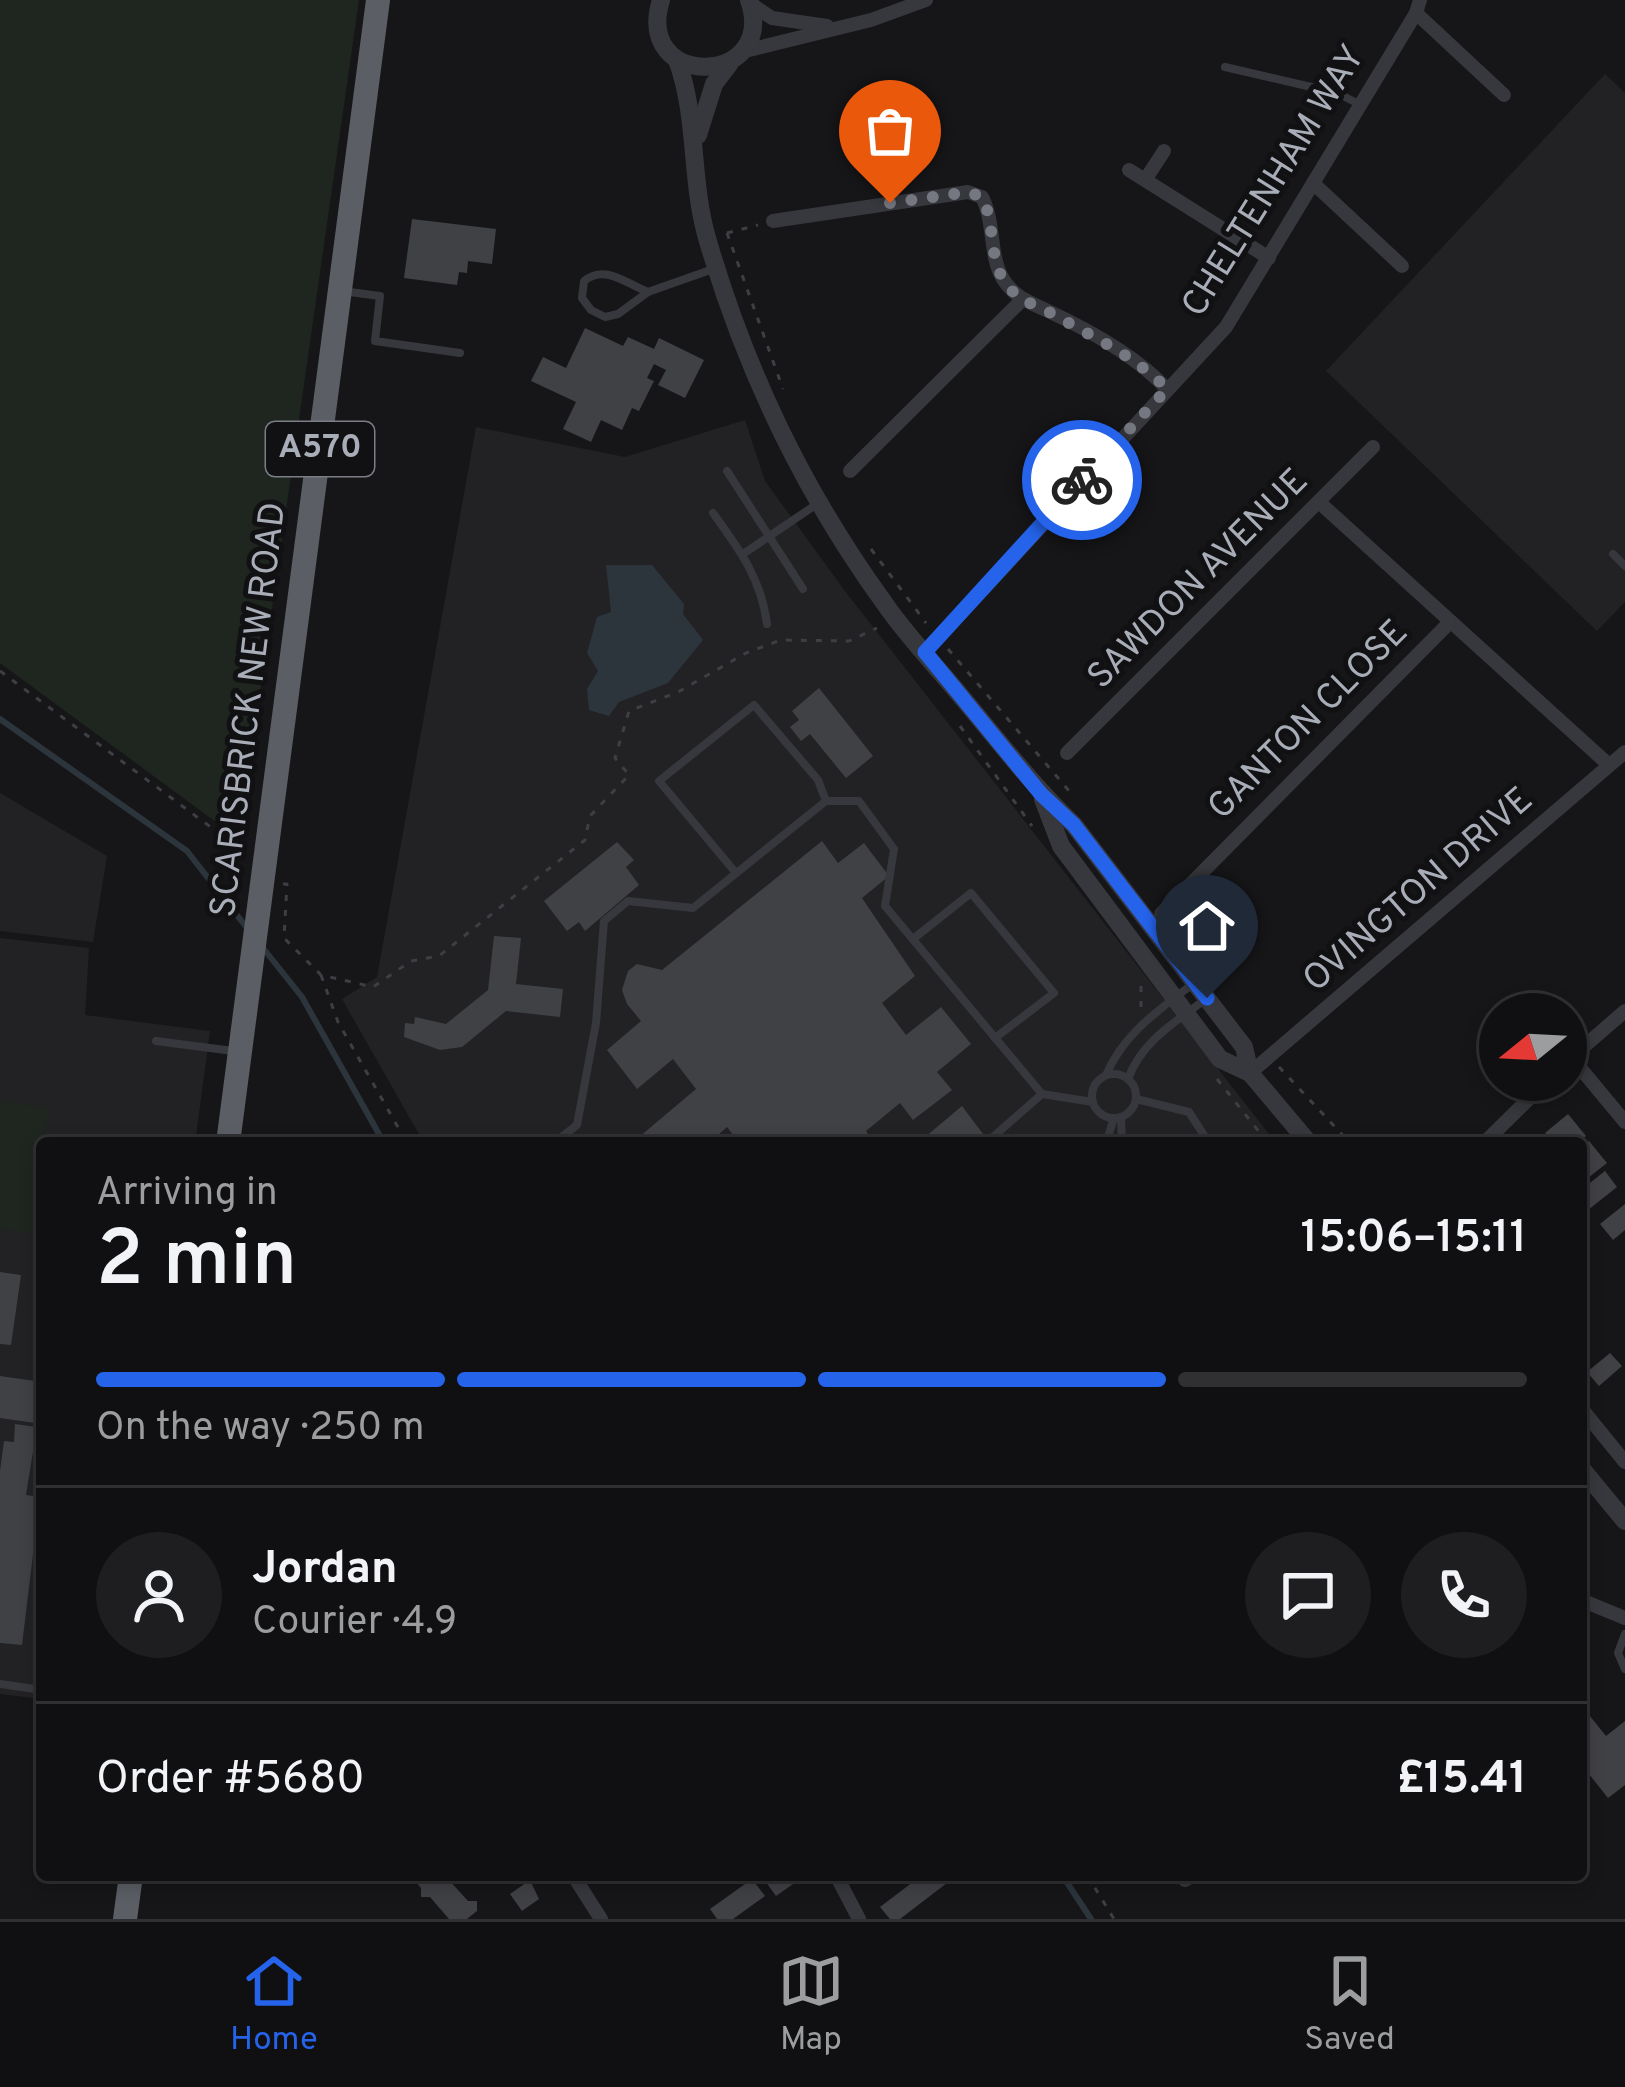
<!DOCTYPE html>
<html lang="en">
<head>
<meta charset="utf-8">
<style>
  :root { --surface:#101012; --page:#1e1e20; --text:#f1f3f6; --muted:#9c9d9f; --line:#303032; --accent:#2563eb }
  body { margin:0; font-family:Overpass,sans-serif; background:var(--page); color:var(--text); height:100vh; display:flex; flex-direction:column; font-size:45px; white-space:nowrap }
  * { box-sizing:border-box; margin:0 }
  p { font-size:39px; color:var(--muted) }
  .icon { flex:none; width:66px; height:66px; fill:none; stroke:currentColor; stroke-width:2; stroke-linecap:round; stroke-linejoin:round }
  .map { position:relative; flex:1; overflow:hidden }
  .details { position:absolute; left:36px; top:1137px; width:1551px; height:744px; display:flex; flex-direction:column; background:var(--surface); border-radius:12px; box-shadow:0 6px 18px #0003,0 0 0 3px var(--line) }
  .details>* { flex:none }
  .needle { width:78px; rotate:252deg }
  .fabs { position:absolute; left:1479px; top:993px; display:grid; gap:24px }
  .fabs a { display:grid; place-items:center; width:108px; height:108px; border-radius:50%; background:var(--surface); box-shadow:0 6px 18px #0003,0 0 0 3px var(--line); font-size:60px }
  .pin { position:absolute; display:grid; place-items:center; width:102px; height:102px; color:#fff; margin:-123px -51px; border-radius:50% 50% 50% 0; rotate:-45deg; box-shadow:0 0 12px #0007 }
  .pin .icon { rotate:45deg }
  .courier { position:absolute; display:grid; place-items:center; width:120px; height:120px; margin:-60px; border:9px solid #2563eb; border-radius:50%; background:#fff; color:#222; box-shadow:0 3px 15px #0007 }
  .head em { font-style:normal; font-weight:600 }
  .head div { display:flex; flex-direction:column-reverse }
  .head { display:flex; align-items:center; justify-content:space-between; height:204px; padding:0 60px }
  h1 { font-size:78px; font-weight:600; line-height:90px }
  .bar { display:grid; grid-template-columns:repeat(4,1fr); gap:18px 12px; align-content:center; height:144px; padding:0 60px }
  .bar i { height:15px; border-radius:9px; background:var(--line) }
  .bar .selected { background:var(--accent) }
  .bar p { grid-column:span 4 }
  .line { display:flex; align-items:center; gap:30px; padding:0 60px; border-top:3px solid var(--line) }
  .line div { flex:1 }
  .round { display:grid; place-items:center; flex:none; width:126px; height:126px; border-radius:63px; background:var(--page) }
  .menu { display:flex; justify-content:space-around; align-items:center; height:168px; border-top:3px solid var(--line); background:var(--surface); font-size:33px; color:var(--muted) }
  .menu a { display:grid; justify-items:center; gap:6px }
  .menu .selected { color:var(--accent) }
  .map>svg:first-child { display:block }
  .built { fill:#222225 }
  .green { fill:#1e261f }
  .water { fill:#2c353c }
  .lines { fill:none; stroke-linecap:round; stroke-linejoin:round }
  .stream { stroke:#2c353c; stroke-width:6 }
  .building { fill:#404145 }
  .path { stroke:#3d3f44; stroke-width:3; stroke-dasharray:6 9; stroke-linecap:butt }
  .service { stroke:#37383d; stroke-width:8 }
  .minor { stroke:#37383d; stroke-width:14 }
  .tertiary { stroke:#37383d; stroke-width:18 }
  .trunk { stroke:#5b5e65; stroke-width:24 }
  .done { stroke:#757880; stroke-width:12; stroke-dasharray:0 21.6 }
  .route { stroke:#2563eb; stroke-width:15 }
  .labels { text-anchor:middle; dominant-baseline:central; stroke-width:10; stroke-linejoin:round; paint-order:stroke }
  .shield { fill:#111113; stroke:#7b7e86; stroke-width:3 }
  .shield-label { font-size:33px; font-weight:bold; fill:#a8adb8 }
  .street-label { font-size:36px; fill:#a8adb8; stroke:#111113 }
</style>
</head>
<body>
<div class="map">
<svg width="1625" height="1919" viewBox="0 0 1625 1919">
  <rect width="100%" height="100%" fill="#161618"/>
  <g class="built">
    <path d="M1605 74 1625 93V602L1597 631 1326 371Z"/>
    <path d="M745 420 765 481 845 591 1276 1143H424L342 999 377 977 476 427 625 457Z"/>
    <path d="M0 793 107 856 93 942 0 931Z"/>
    <path d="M0 938 89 948 85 1015 210 1031 195 1143H42V1699L0 1694Z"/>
  </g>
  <g class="green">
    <path d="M0 0H359L239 839 0 663Z"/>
    <path d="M0 1101 50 1108 42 1143 33 1234 0 1229Z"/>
  </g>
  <path class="water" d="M606 565H652L684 604 683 614 703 640 668 683 619 702 609 716 589 710 587 689 598 671 587 653 597 617 611 612Z"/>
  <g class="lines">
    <g class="stream">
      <path d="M0 719 187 851 247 928"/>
      <path d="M263 948 302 997 384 1143"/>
      <path d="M1062 1875 1091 1919"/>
    </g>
  </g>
  <g class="building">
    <path d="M412 219 496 229 492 264 468 261 467 273 459 272 457 285 404 278Z"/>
    <path d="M585 328 623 346 628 337 654 349 659 338 704 360 685 398 658 385 666 370 654 364 647 378 654 381 639 411 632 408 622 430 601 420 591 442 563 429 576 402 531 381 543 357 566 368Z"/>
    <path d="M819 688 873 756 846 778 810 734 801 741 790 727 799 720 792 711Z"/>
    <path d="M822 841 838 863 864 843 889 876 862 898 915 976 882 1003 906 1035 941 1007 971 1044 937 1072 952 1090 913 1120 900 1103 866 1131 874 1143H739L727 1127 709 1143H632L696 1089 673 1059 637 1089 607 1050 641 1021 627 1004 622 990 628 971 637 964 662 970Z"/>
    <path d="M617 842 634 860 626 867 639 885 585 931 579 922 567 931 544 901Z"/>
    <path d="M494 936 521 938 516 984 563 989 560 1017 506 1011 462 1047 440 1050 404 1037 405 1023 414 1024 415 1017 446 1024 488 990Z"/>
    <path d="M962 1106 986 1138 980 1143H918Z"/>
    <path d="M1568 1114 1586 1136 1577 1143H1554L1545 1133Z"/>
    <path d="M1589 1141 1607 1163 1584 1181 1581 1147Z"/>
    <path d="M1605 1171 1617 1187 1588 1210 1581 1201V1190Z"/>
    <path d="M1625 1204V1230L1613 1240 1600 1224Z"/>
    <path d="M0 1272 21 1275 11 1345 0 1344Z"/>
    <path d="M1610 1353 1622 1366 1599 1386 1587 1372Z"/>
    <path d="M0 1376 42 1382V1424L0 1418Z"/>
    <path d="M15 1424 37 1427 26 1495 40 1497 22 1645 0 1643V1471L4 1441 14 1442Z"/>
    <path d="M1581 1705 1606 1736 1625 1721V1785L1608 1798 1581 1764Z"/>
    <path d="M410 1875H452L448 1879 468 1901H477V1911L467 1919H449L430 1897H421V1888Z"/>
    <path d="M767 1875H806L776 1896 763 1878Z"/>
    <path d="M922 1875H941L947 1883 900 1919H890L880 1907Z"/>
    <path d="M752 1879 765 1896 733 1919H717L710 1909Z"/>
    <path d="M530 1880 539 1899 522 1911 510 1894Z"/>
  </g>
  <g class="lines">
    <g class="path">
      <path d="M727 233 783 389"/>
      <path d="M727 233 758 225"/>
      <path d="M871 549 926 623"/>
      <path d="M948 649 1070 792"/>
      <path d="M0 671 243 851"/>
      <path d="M960 726 1032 826"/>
      <path d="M283 884H287L284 938 321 975 373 987 411 961 439 956 585 840 590 816 629 775 615 758 629 711 678 692 746 653 781 640 849 641 877 628"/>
      <path d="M321 975 338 1022 407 1143"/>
      <path d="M1141 986V1007"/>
      <path d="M1279 1067 1350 1143"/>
      <path d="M1217 1079 1268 1143"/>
      <path d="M1087 1875 1114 1919"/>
    </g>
    <g class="service">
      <path d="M1225 67 1337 93 1359 104"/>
      <path d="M342 291 380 296 375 341 460 353"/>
      <path d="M648 292C625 283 605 264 584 281L582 298 591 310 605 317 618 314 648 292 716 268"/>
      <path d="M727 471 803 589"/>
      <path d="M713 513C739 549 761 578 767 624"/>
      <path d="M743 554 817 504"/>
      <path d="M1613 554 1625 566"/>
      <path d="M736 873 659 781 754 705 818 780 826 801"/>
      <path d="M913 939 971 893 1054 993 995 1038"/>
      <path d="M156 1041 233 1051"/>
      <circle cx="1114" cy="1096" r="22"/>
      <path d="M1106 1075C1124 1033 1159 1010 1194 983"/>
      <path d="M1128 1079C1141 1042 1175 1022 1206 999"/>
      <path d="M1136 1099 1189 1112 1209 1143"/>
      <path d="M1121 1117 1122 1143"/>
      <path d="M554 1143 577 1125 596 1023 604 921 628 901 693 908 826 801H859L894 849 885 906 1042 1094 1093 1102"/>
      <path d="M986 1143 1042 1094"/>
      <path d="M1106 1143 1114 1118"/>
      <path d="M1625 1634 1618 1653 1625 1669"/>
      <path d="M0 1684 42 1690"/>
    </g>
    <g class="minor">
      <path d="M751 4 772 18 827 26"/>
      <path d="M1416 13 1504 95"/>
      <path d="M741 52 871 20 926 0"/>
      <path d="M1129 170 1269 258"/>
      <path d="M1145 180 1164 151"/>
      <path d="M1313 183 1402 266"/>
      <path d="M773 221 968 192 982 197C995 222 989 256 1003 279 1016 299 1028 301 1048 311 1089 330 1136 356 1167 389"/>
      <path d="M850 471 1021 301"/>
      <path d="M1320 503 1609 765"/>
      <path d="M925 652 1226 327 1416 13 1420 0"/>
      <path d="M1067 753 1373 447"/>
      <path d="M1161 914 1449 623"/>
      <path d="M1571 1057 1625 1122"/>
      <path d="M1566 1062 1625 1011"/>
      <path d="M1250 1073 1625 752"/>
      <path d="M1484 1143 1548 1080"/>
      <path d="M1581 1408 1625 1462"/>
      <path d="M1581 1600 1625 1618"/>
      <path d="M573 1875 601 1919"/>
      <path d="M836 1875 859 1919"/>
      <path d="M1185 1880 1193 1875"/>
    </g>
    <g class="tertiary">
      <path d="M661 0C633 91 779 87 749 0"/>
      <path d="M677 60C698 117 690 179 707 238 746 372 803 491 885 604 907 636 935 665 960 695 997 739 1032 785 1074 825L1244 1047 1250 1073"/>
      <path d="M698 135 714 84 730 63"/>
      <path d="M1043 799 1061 846 1220 1059 1250 1073 1309 1143"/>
      <path d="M1581 1468 1625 1521"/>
    </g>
    <g class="trunk">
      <path d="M228 1143 378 0"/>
      <path d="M125 1919 131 1875"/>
    </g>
  </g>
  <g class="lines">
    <path class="done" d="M890 203 968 192 982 197C995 222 989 256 1003 279 1019 304 1033 302 1056 316 1095 338 1136 357 1167 389L1082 480"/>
    <path class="route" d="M1082 480 925 652 1041 794 1074 825 1207 998"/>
  </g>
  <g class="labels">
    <rect class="shield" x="266" y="422" width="108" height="54" rx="9"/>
    <g class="shield-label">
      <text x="320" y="449">A570</text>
    </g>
    <g class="street-label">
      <text transform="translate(1275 182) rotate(-58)">CHELTENHAM WAY</text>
      <text transform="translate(1199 580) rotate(-45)">SAWDON AVENUE</text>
      <text transform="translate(250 710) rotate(-83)">SCARISBRICK NEW ROAD</text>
      <text transform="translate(1309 721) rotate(-45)">GANTON CLOSE</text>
      <text transform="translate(1419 891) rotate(-41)">OVINGTON DRIVE</text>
    </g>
  </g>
</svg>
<div class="fabs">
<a><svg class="needle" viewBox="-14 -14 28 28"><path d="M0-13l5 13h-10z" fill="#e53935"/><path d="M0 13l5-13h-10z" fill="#9c9d9f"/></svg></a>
</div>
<div class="pin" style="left:890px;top:203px;background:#ea580c"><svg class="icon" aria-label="bag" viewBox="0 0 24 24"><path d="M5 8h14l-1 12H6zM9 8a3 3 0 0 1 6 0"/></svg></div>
<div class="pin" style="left:1207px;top:998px;background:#1f2937"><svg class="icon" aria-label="home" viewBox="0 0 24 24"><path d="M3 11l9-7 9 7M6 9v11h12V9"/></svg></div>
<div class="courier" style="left:1082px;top:480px"><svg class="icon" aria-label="bike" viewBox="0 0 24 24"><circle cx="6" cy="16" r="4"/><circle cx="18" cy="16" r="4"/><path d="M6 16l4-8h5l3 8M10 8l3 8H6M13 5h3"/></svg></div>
<section class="details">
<div class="head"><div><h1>2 min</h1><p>Arriving in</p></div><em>15:06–15:11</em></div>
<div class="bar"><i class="selected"></i><i class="selected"></i><i class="selected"></i><i></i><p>On the way · 250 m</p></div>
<div class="line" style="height:216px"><a class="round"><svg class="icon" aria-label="person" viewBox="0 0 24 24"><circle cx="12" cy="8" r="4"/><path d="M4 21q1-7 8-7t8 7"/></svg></a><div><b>Jordan</b><p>Courier · 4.9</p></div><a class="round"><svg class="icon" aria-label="chat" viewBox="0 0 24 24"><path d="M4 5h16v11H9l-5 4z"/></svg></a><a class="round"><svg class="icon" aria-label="phone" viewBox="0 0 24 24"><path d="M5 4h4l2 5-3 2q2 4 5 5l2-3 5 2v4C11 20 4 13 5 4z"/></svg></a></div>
<div class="line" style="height:156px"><div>Order #5680</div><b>£15.41</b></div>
</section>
</div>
<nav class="menu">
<a class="selected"><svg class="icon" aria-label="home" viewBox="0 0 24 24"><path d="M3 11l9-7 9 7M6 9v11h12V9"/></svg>Home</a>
<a><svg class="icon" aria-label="map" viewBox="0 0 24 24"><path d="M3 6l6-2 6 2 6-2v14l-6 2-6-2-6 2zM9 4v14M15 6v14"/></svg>Map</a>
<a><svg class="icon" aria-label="saved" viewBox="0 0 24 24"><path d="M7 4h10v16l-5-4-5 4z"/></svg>Saved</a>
</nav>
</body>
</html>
